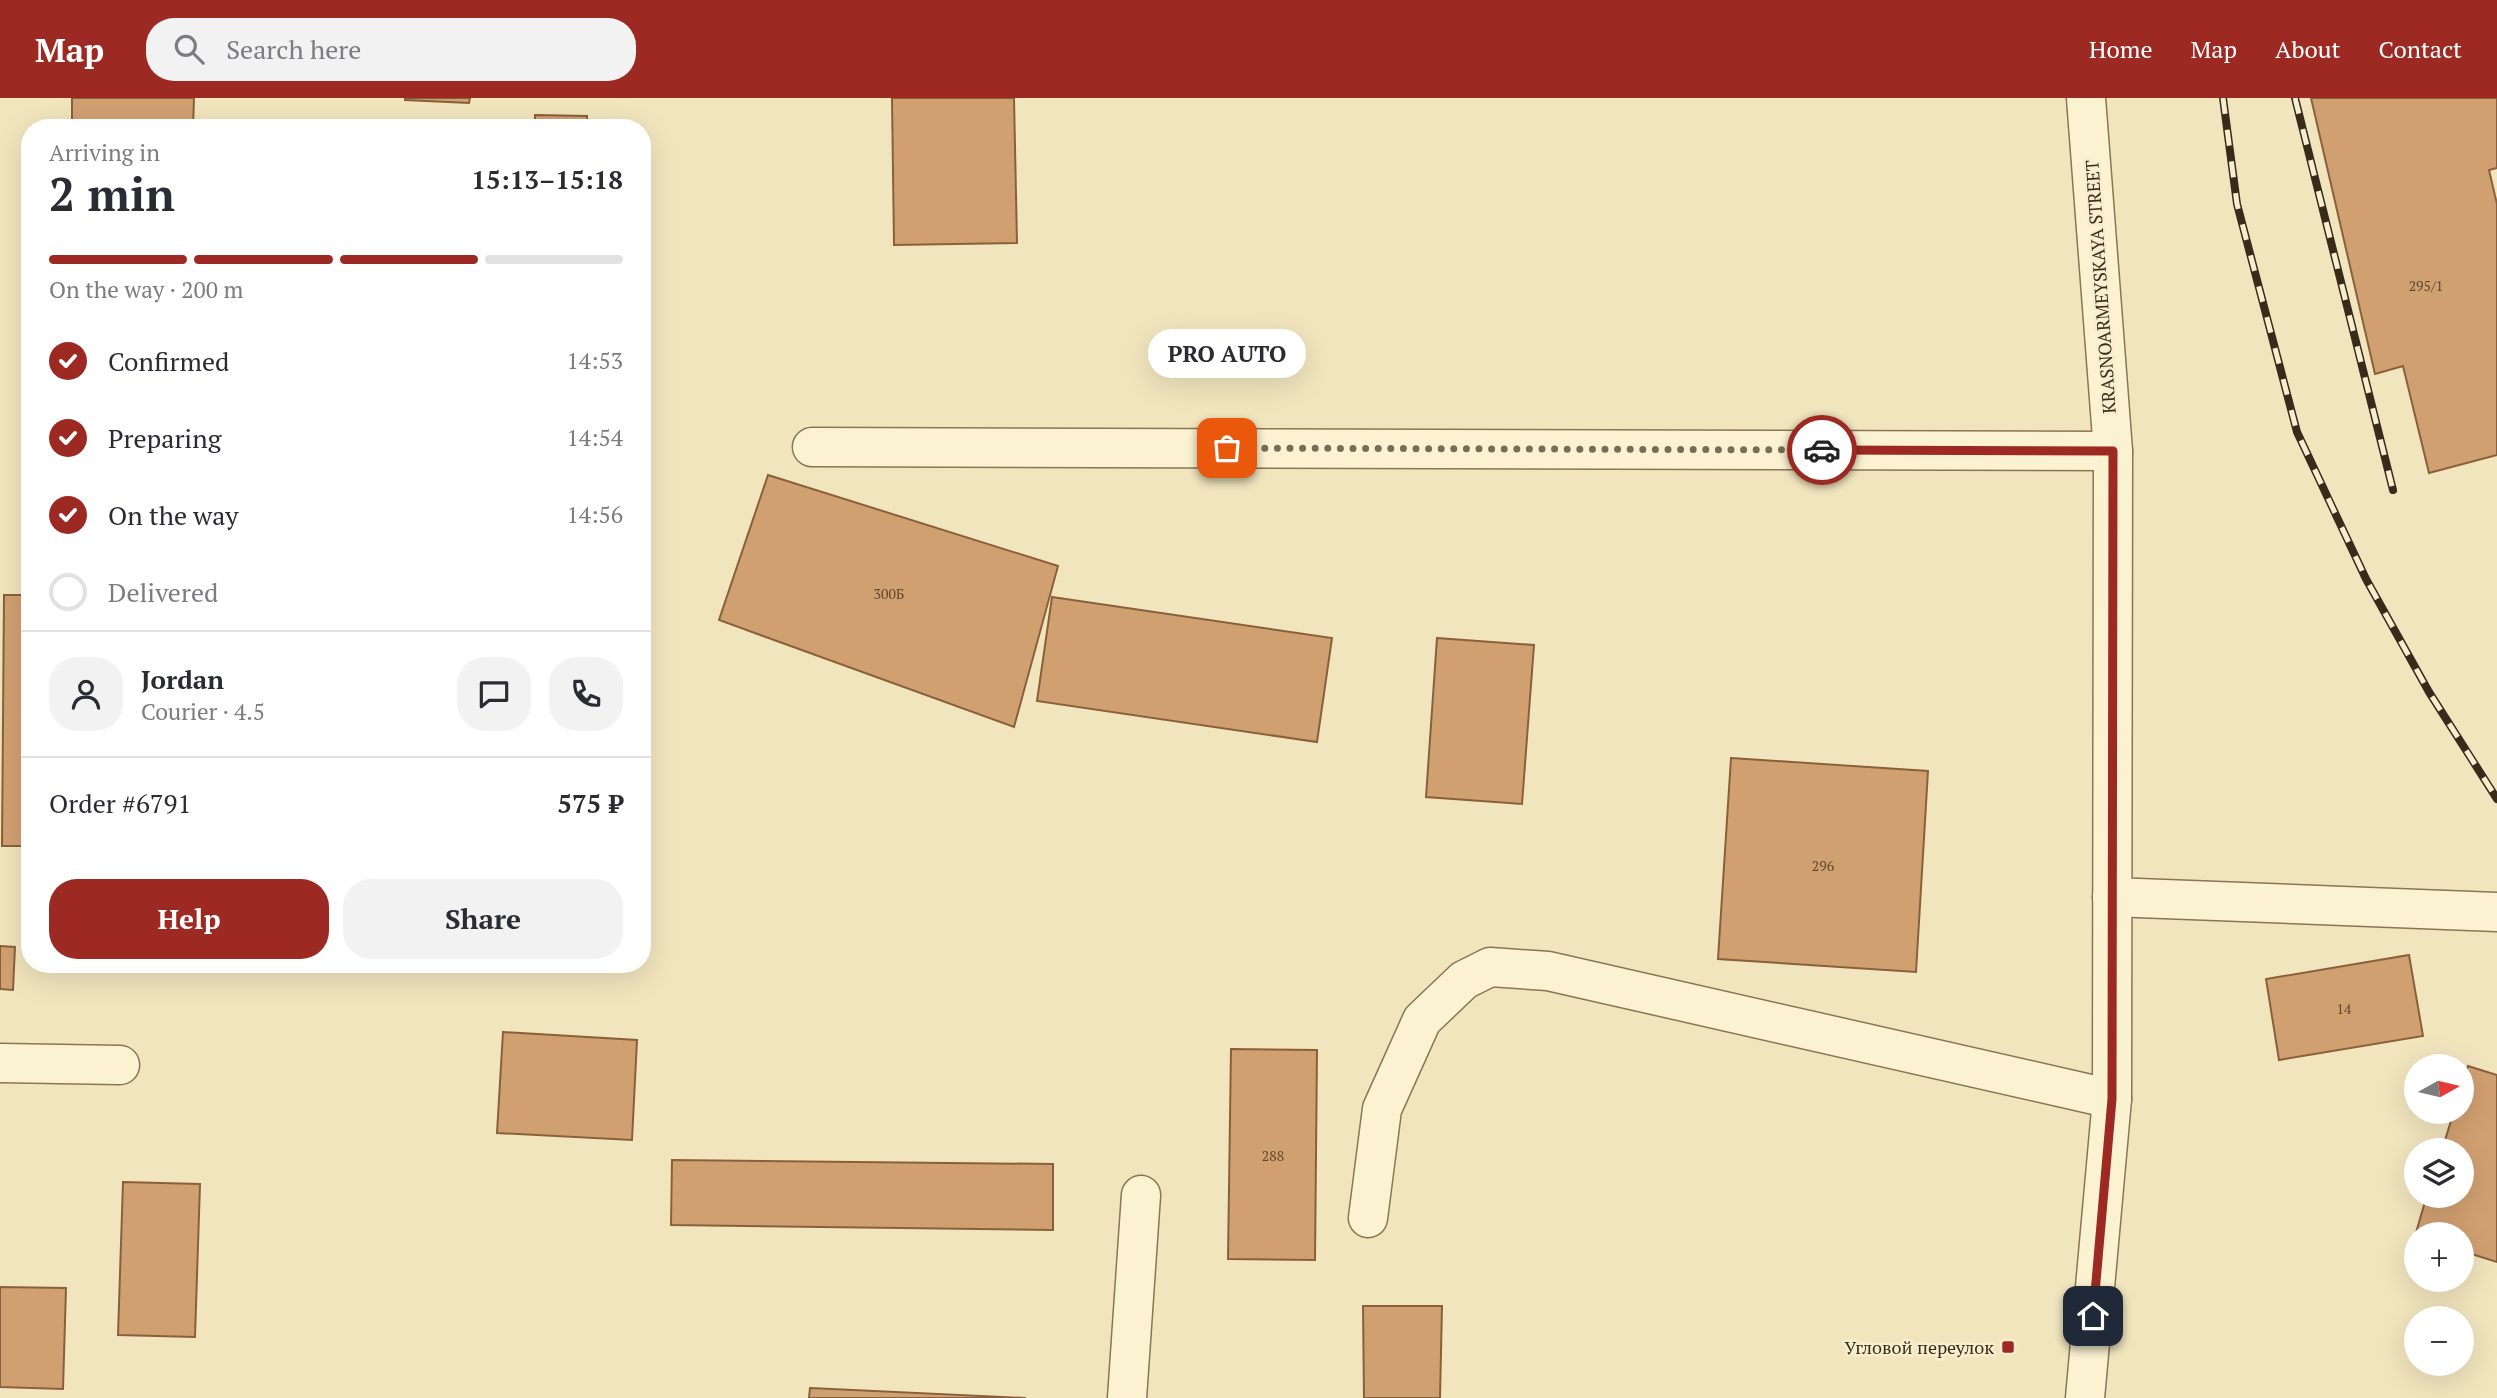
<!DOCTYPE html>
<html lang="en">
<head>
<meta charset="utf-8">
<style>
  :root { --surface:#fff; --page:#f2f2f3; --text:#2b2b33; --muted:#7c7c81; --line:#e1e1e2; --accent:#9d2a22 }
  body { margin:0; font-family:"PT Serif",serif; background:var(--page); color:var(--text); height:100vh; display:flex; flex-direction:column; font-size:26px; white-space:nowrap }
  * { box-sizing:border-box; margin:0 }
  p { font-size:23px; color:var(--muted) }
  .icon { flex:none; width:38px; height:38px; fill:none; stroke:currentColor; stroke-width:2; stroke-linecap:round; stroke-linejoin:round }
  .map { position:relative; flex:1; overflow:hidden }
  .panel { position:absolute; left:21px; top:21px; width:630px; height:854px; display:flex; flex-direction:column; background:var(--surface); border-radius:28px; box-shadow:0 7px 28px #0002 }
  .panel>* { flex:none }
  .needle { width:46px; rotate:82deg }
  .tools { position:absolute; left:2404px; top:956px; display:grid; gap:14px }
  .tools a { display:grid; place-items:center; width:70px; height:70px; border-radius:50%; background:var(--surface); box-shadow:0 7px 28px #0002; font-size:35px }
  .pin { position:absolute; display:grid; place-items:center; width:60px; height:60px; color:#fff; margin:-30px; border-radius:14px; box-shadow:0 4px 10px #0006 }
  .courier { position:absolute; display:grid; place-items:center; width:70px; height:70px; margin:-35px; border:5px solid #9d2a22; border-radius:50%; background:#fff; color:#222; box-shadow:0 2px 9px #0007 }
  .bubble { position:absolute; height:49px; border-radius:24px; background:var(--surface); box-shadow:0 7px 28px #0002; font-size:23px; font-weight:800; line-height:49px; text-align:center }
  .head em { font-style:normal; font-weight:800 }
  .head div { display:flex; flex-direction:column-reverse }
  .head { display:flex; align-items:center; justify-content:space-between; height:119px; padding:0 28px }
  h1 { font-size:46px; font-weight:800; line-height:52px }
  .bar { display:grid; grid-template-columns:repeat(4,1fr); gap:10px 7px; align-content:center; height:84px; padding:0 28px }
  .bar i { height:9px; border-radius:5px; background:var(--line) }
  .bar .current { background:var(--accent) }
  .bar p { grid-column:span 4 }
  .line { display:flex; align-items:center; gap:18px; padding:0 28px; border-top:2px solid var(--line) }
  .line div { flex:1 }
  .round { display:grid; place-items:center; flex:none; width:74px; height:74px; border-radius:28px; background:var(--page) }
  ol { padding:0 28px; list-style:none }
  li { display:flex; align-items:center; gap:21px; height:77px }
  li p { margin-inline-start:auto }
  li .icon { padding:7px; border-radius:50%; background:var(--accent); color:#fff; stroke-width:4 }
  li:last-child { color:var(--muted) }
  li i { width:38px; height:38px; border:4px solid var(--line); border-radius:50% }
  .button { display:flex; gap:14px; margin-top:auto; padding:14px 28px }
  .button a { flex:1; height:80px; border-radius:28px; background:var(--accent); color:#fff; font-size:28px; font-weight:800; line-height:80px; text-align:center }
  .button a+a { background:var(--page); color:var(--text) }
  header { display:flex; align-items:center; gap:42px; box-sizing:border-box; height:98px; padding:0 35px; background:var(--accent); color:#fff }
  header strong { font-size:33px }
  nav { display:flex; gap:38px; margin-inline-start:auto; font-size:24px }
  .search { width:490px; height:63px; background:var(--page); display:flex; align-items:center; gap:18px; box-sizing:border-box; padding:0 24px; border-radius:28px; color:var(--muted); font-size:26px }
  .map>svg:first-child { display:block }
  .building { fill:#d1a071; stroke:#8a603a; stroke-width:2 }
  .lines { fill:none; stroke-linecap:round; stroke-linejoin:round }
  .minor-casing { stroke:#8a7555; stroke-width:41 }
  .minor { stroke:#fbf2d1; stroke-width:38 }
  .rail-casing { stroke:#382b1b; stroke-width:8 }
  .rail { stroke:#f7eece; stroke-width:5; stroke-dasharray:16; stroke-linecap:butt }
  .done { stroke:#796c54; stroke-width:7; stroke-dasharray:0 12.6 }
  .route { stroke:#9d2a22; stroke-width:9 }
  .poi-dot { fill:#9d2a22; stroke:#f7eece; stroke-width:2.5 }
  .labels { text-anchor:middle; dominant-baseline:central; stroke-width:5; stroke-linejoin:round; paint-order:stroke }
  .number-label { font-size:14px; fill:#5e4830 }
  .street-label { font-size:18px; fill:#382b1b; stroke:#f7eece }
  .poi-label { font-size:18px; fill:#382b1b; stroke:#f7eece; text-anchor:end }
</style>
</head>
<body>
<header>
<strong>Map</strong>
<div class="search"><svg class="icon" aria-label="search" viewBox="0 0 24 24"><circle cx="10" cy="10" r="6"/><path d="M15 15l6 6"/></svg>Search here</div>
<nav><a>Home</a><a>Map</a><a>About</a><a>Contact</a></nav>
</header>
<div class="map">
<svg width="2497" height="1300" viewBox="0 0 2497 1300">
  <rect width="100%" height="100%" fill="#f1e5be"/>
  <g class="building">
    <path d="M72 0H194L193 30H72Z"/>
    <path d="M405 0H470L469 5 405 2Z"/>
    <path d="M892 0H1014L1017 145 894 147Z"/>
    <path d="M2311 0H2497V70L2489 72 2497 106V357L2429 375 2403 268 2375 276Z"/>
    <path d="M535 17 587 18V30H535Z"/>
    <path d="M768 377 1058 468 1014 629 719 522Z"/>
    <path d="M4 497H30V748H2Z"/>
    <path d="M1052 499 1332 540 1317 644 1037 603Z"/>
    <path d="M1437 540 1534 547 1522 706 1426 699Z"/>
    <path d="M1731 660 1928 673 1916 874 1718 861Z"/>
    <path d="M0 848 15 849 13 892 0 891Z"/>
    <path d="M2409 857 2423 938 2279 962 2266 881Z"/>
    <path d="M503 934 637 942 632 1042 497 1035Z"/>
    <path d="M1231 951 1317 952 1315 1162 1228 1161Z"/>
    <path d="M2468 968 2497 977V1164L2462 1153V1136H2417V1138H2415L2427 1097H2462V1052H2442L2454 1013H2462V987Z"/>
    <path d="M672 1062 1053 1066V1132L671 1127Z"/>
    <path d="M123 1084 200 1086 195 1239 118 1237Z"/>
    <path d="M0 1189 66 1190 63 1291 0 1289Z"/>
    <path d="M1363 1208H1442L1440 1300H1364Z"/>
    <path d="M810 1290 1026 1300H809Z"/>
  </g>
  <g class="lines">
    <defs>
      <g id="minor">
        <path d="M812 349 2113 353"/>
        <path d="M2112 799 2497 814"/>
        <path d="M0 965 120 967"/>
        <path d="M1368 1120 1382 1011 1422 922 1464 882 1490 869 1548 873 2112 1001"/>
        <path d="M1127 1300 1141 1097"/>
        <path d="M2085 1300 2112 1001 2113 353 2086 0"/>
      </g>
    </defs>
    <use href="#minor" class="minor-casing"/>
    <use href="#minor" class="minor"/>
    <defs>
      <g id="rail">
        <path d="M2223 0 2237 106 2297 334 2366 481 2429 594 2497 701"/>
        <path d="M2295 0 2393 392"/>
      </g>
    </defs>
    <use href="#rail" class="rail-casing"/>
    <use href="#rail" class="rail"/>
  </g>
  <g class="lines">
    <path class="done" d="M1227 350 1822 352"/>
    <path class="route" d="M1822 352 2113 353 2112 1001 2093 1218"/>
  </g>
  <rect class="poi-dot" x="2001" y="1242" width="14" height="14" rx="3.5"/>
  <g class="labels">
    <g class="number-label">
      <text x="2426" y="187">295/1</text>
      <text x="889" y="495">300Б</text>
      <text x="1823" y="767">296</text>
      <text x="2344" y="910">14</text>
      <text x="1273" y="1057">288</text>
    </g>
    <g class="street-label">
      <text transform="translate(2100 189) rotate(-94)">KRASNOARMEYSKAYA STREET</text>
    </g>
    <g class="poi-label">
      <text x="1994" y="1249">Угловой переулок</text>
    </g>
  </g>
</svg>
<div class="tools">
<a><svg class="needle" viewBox="-14 -14 28 28"><path d="M0-13l5 13h-10z" fill="#e53935"/><path d="M0 13l5-13h-10z" fill="#7c7c81"/></svg></a>
<a><svg class="icon" aria-label="layers" viewBox="0 0 24 24"><path d="M12 4l9 5-9 5-9-5zM3 14l9 5 9-5"/></svg></a>
<a>+</a>
<a>−</a>
</div>
<div class="pin" style="left:1227px;top:350px;background:#ea580c"><svg class="icon" aria-label="bag" viewBox="0 0 24 24"><path d="M5 8h14l-1 12H6zM9 8a3 3 0 0 1 6 0"/></svg></div>
<div class="pin" style="left:2093px;top:1218px;background:#1f2937"><svg class="icon" aria-label="home" viewBox="0 0 24 24"><path d="M3 11l9-7 9 7M6 9v11h12V9"/></svg></div>
<div class="courier" style="left:1822px;top:352px"><svg class="icon" aria-label="car" viewBox="0 0 24 24"><path d="M5 17H2v-5l4-1 3-4h7l3 4 3 1v5h-3M9 17h6M6 11h13"/><circle cx="7" cy="17" r="2"/><circle cx="17" cy="17" r="2"/></svg></div>
<div class="bubble" style="left:1148px;top:231px;width:158px">PRO AUTO</div>
<section class="panel">
<div class="head"><div><h1>2 min</h1><p>Arriving in</p></div><em>15:13–15:18</em></div>
<div class="bar"><i class="current"></i><i class="current"></i><i class="current"></i><i></i><p>On the way · 200 m</p></div>
<ol>
<li><svg class="icon" aria-label="check" viewBox="0 0 24 24"><path d="M5 12l5 5 9-10"/></svg>Confirmed<p>14:53</p></li>
<li><svg class="icon" aria-label="check" viewBox="0 0 24 24"><path d="M5 12l5 5 9-10"/></svg>Preparing<p>14:54</p></li>
<li><svg class="icon" aria-label="check" viewBox="0 0 24 24"><path d="M5 12l5 5 9-10"/></svg>On the way<p>14:56</p></li>
<li><i></i>Delivered</li>
</ol>
<div class="line" style="height:126px"><a class="round"><svg class="icon" aria-label="person" viewBox="0 0 24 24"><circle cx="12" cy="8" r="4"/><path d="M4 21q1-7 8-7t8 7"/></svg></a><div><b>Jordan</b><p>Courier · 4.5</p></div><a class="round"><svg class="icon" aria-label="chat" viewBox="0 0 24 24"><path d="M4 5h16v11H9l-5 4z"/></svg></a><a class="round"><svg class="icon" aria-label="phone" viewBox="0 0 24 24"><path d="M5 4h4l2 5-3 2q2 4 5 5l2-3 5 2v4C11 20 4 13 5 4z"/></svg></a></div>
<div class="line" style="height:91px"><div>Order #6791</div><b>575 ₽</b></div>
<div class="button"><a>Help</a><a>Share</a></div>
</section>
</div>
</body>
</html>
